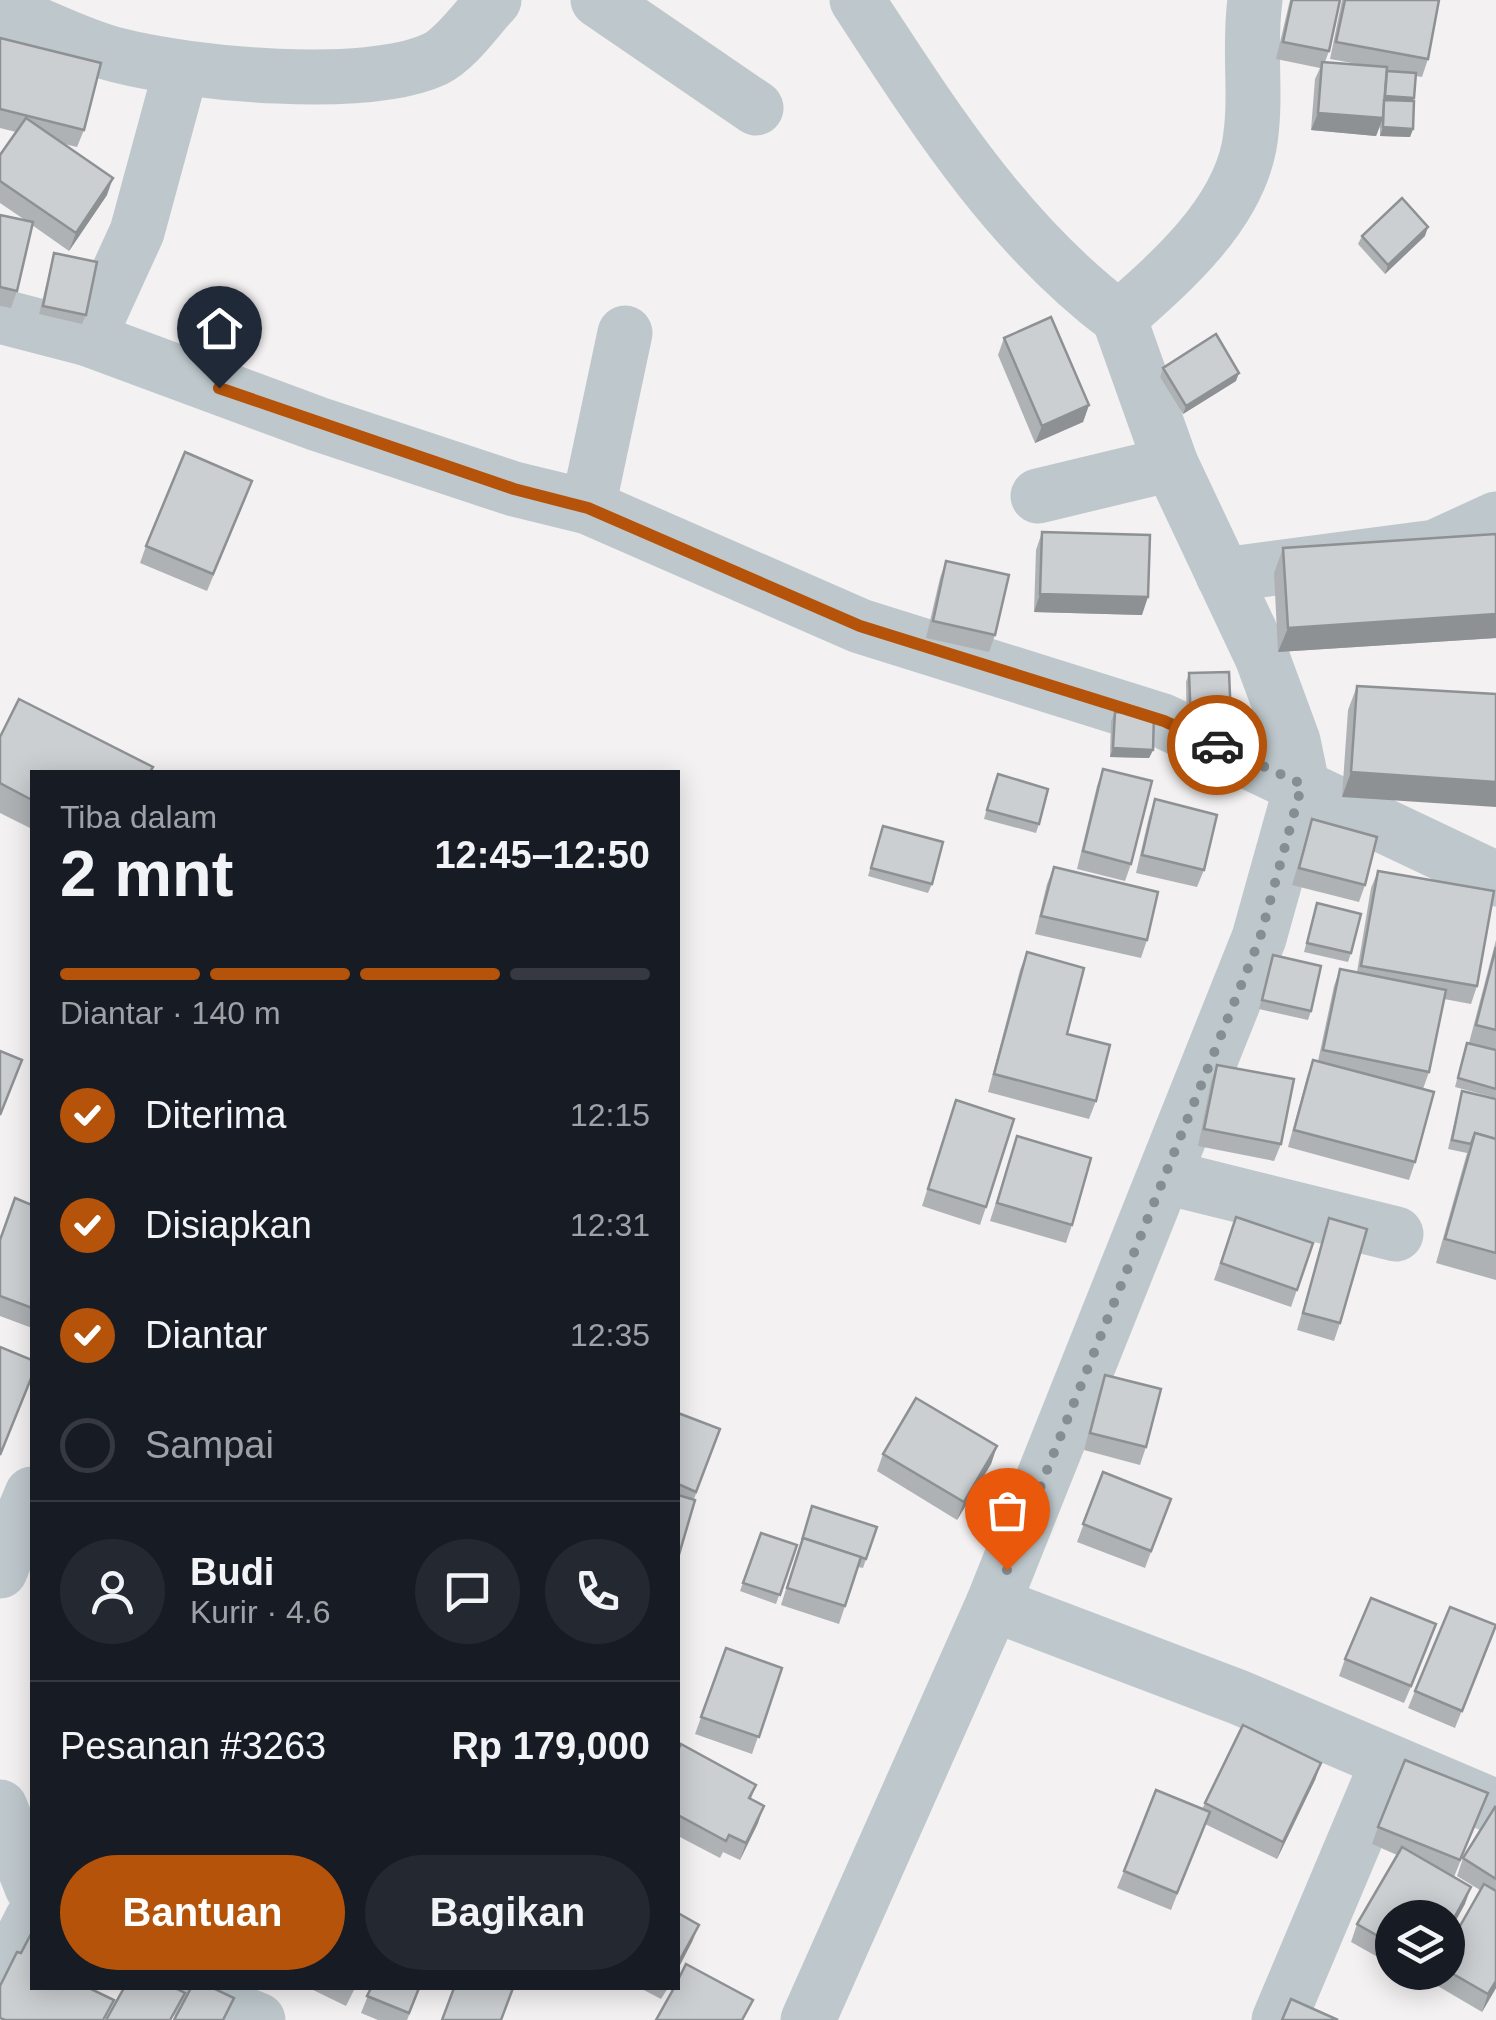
<!DOCTYPE html>
<html lang="id">
<head>
<meta charset="utf-8">
<style>
  :root { --surface:#171b24; --page:#242831; --text:#f1f3f6; --muted:#9ea1a6; --line:#363941; --accent:#b45309 }
  body { margin:0; font-family:Arial,sans-serif; background:var(--page); color:var(--text); height:100vh; display:flex; flex-direction:column; font-size:38px; white-space:nowrap }
  * { box-sizing:border-box; margin:0 }
  p { font-size:32px; color:var(--muted) }
  .icon { flex:none; width:55px; height:55px; fill:none; stroke:currentColor; stroke-width:2; stroke-linecap:round; stroke-linejoin:round }
  .map { position:relative; flex:1; overflow:hidden }
  .sheet { position:absolute; left:30px; top:770px; width:650px; height:1220px; display:flex; flex-direction:column; background:var(--surface); border-radius:0px; box-shadow:0 5px 25px #0003 }
  .sheet>* { flex:none }
  .fabs { position:absolute; left:1375px; top:1900px; display:grid; gap:20px }
  .fabs a { display:grid; place-items:center; width:90px; height:90px; border-radius:50%; background:var(--surface); box-shadow:0 5px 25px #0003; font-size:50px }
  .pin { position:absolute; display:grid; place-items:center; width:85px; height:85px; color:#fff; margin:-102px -42px; border-radius:50% 50% 50% 0; rotate:-45deg; box-shadow:0 0 10px #0007 }
  .pin .icon { rotate:45deg }
  .courier { position:absolute; display:grid; place-items:center; width:100px; height:100px; margin:-50px; border:8px solid #b45309; border-radius:50%; background:#fff; color:#222; box-shadow:0 2px 12px #0007 }
  .overview em { font-style:normal; font-weight:800 }
  .overview div { display:flex; flex-direction:column-reverse }
  .overview { display:flex; align-items:center; justify-content:space-between; height:170px; padding:0 30px }
  h1 { font-size:65px; font-weight:800; line-height:75px }
  .bar { display:grid; grid-template-columns:repeat(4,1fr); gap:15px 10px; align-content:center; height:120px; padding:0 30px }
  .bar i { height:12px; border-radius:8px; background:var(--line) }
  .bar .on { background:var(--accent) }
  .bar p { grid-column:span 4 }
  .line { display:flex; align-items:center; gap:25px; padding:0 30px; border-top:2px solid var(--line) }
  .line div { flex:1 }
  .round { display:grid; place-items:center; flex:none; width:105px; height:105px; border-radius:52px; background:var(--page) }
  ol { padding:0 30px; list-style:none }
  li { display:flex; align-items:center; gap:30px; height:110px }
  li p { margin-inline-start:auto }
  li .icon { padding:10px; border-radius:50%; background:var(--accent); color:#fff; stroke-width:4 }
  li:last-child { color:var(--muted) }
  li i { width:55px; height:55px; border:5px solid var(--line); border-radius:50% }
  .button { display:flex; gap:20px; margin-top:auto; padding:20px 30px }
  .button a { flex:1; height:115px; border-radius:60px; background:var(--accent); color:#fff; font-size:40px; font-weight:800; line-height:115px; text-align:center }
  .button a+a { background:var(--page); color:var(--text) }
  .map>svg:first-child { display:block }
  .lines { fill:none; stroke-linecap:round; stroke-linejoin:round }
  .minor { stroke:#bec8cc; stroke-width:55 }
  .wall { fill:#afb2b5 }
  .shaded-wall { fill:#8e9193 }
  .building { fill:#cbcfd2; stroke:#8e9193; stroke-width:2.5 }
  .done { stroke:#858e91; stroke-width:10; stroke-dasharray:0 18 }
  .route { stroke:#b45309; stroke-width:12 }
</style>
</head>
<body>
<div class="map">
<svg width="1496" height="2020" viewBox="0 0 1496 2020">
  <rect width="100%" height="100%" fill="#f3f1f1"/>
  <g class="lines">
    <g class="minor">
      <path d="M598 0 756 108"/>
      <path d="M857 0C933 116 1007 234 1119 318"/>
      <path d="M1255 0C1248 49 1258 99 1249 147 1235 217 1170 273 1119 318L1171 464 1262 657 1293 741 1302 784 1259 938 993 1604 1238 1697 1496 1807"/>
      <path d="M10 13C45 27 81 46 117 55 190 74 367 91 435 59 456 49 477 18 494 0"/>
      <path d="M0 316 88 339 318 424 514 489 588 507 860 626 1163 721 1496 879"/>
      <path d="M88 339 137 232 181 70"/>
      <path d="M1038 496 1171 464"/>
      <path d="M588 507 625 333"/>
      <path d="M1223 575 1435 547 1496 519"/>
      <path d="M1166 1177 1396 1234"/>
      <path d="M0 1571 32 1494"/>
      <path d="M0 1807 32 1887"/>
      <path d="M0 1983 32 1919"/>
      <path d="M180 1988 258 2020"/>
      <path d="M808 2020 993 1604"/>
      <path d="M1279 2020 1387 1764"/>
    </g>
  </g>
  <g class="wall">
    <path d="M1290 0H1340L1329 51 1325 62 1363 65 1330 59 1342 0H1439L1428 59 1422 77 1416 76 1413 101V129L1410 137 1380 136V126L1376 136 1311 130 1315 79 1320 68 1276 59Z"/>
    <path d="M0 38 84 130 77 147 64 144 107 195 69 251 32 225 17 291 11 308 0 306V215L25 220 0 203V155L16 132 0 128Z"/>
    <path d="M1362 236H1425L1385 274 1358 244Z"/>
    <path d="M54 253 86 315 82 324 39 314Z"/>
    <path d="M1004 338 1089 405 1083 422 1035 443 998 355Z"/>
    <path d="M1163 368 1236 381 1183 414 1160 377Z"/>
    <path d="M246 498 207 591 140 563 146 546Z"/>
    <path d="M1042 532 1142 615 1034 612 1036 550Z"/>
    <path d="M1496 534V638L1278 652 1274 573 1283 548Z"/>
    <path d="M946 561 995 635 989 652 926 638 940 578Z"/>
    <path d="M1189 673 1228 728 1187 730 1186 682Z"/>
    <path d="M1357 686 1496 694 1342 797 1348 710Z"/>
    <path d="M1115 712 1153 750 1149 758 1110 757 1111 721Z"/>
    <path d="M0 737 32 772V829L0 813Z"/>
    <path d="M1103 769 1131 864 1125 881 1077 869 1097 786Z"/>
    <path d="M994 783 1039 824 1036 833 984 819Z"/>
    <path d="M1155 799 1204 870 1197 887 1136 873 1149 817Z"/>
    <path d="M1312 819 1365 885 1359 902 1292 885Z"/>
    <path d="M883 826 932 884 928 893 868 876Z"/>
    <path d="M1054 867 1147 940 1141 958 1035 934 1047 884Z"/>
    <path d="M1378 871 1477 986 1471 1004 1444 999 1429 1072 1423 1089 1415 1162 1409 1180 1288 1147 1307 1077 1313 1060 1318 1061 1334 986 1340 969 1357 972 1371 888Z"/>
    <path d="M1317 903 1351 953 1348 962 1304 952Z"/>
    <path d="M1496 940V1098L1455 1087 1464 1052 1467 1043H1469Z"/>
    <path d="M1027 952 1067 1034 1096 1101 1089 1119 988 1092 1020 970Z"/>
    <path d="M1273 955 1311 1011 1308 1020 1259 1009Z"/>
    <path d="M1217 1065 1281 1144 1274 1161 1198 1146 1211 1082Z"/>
    <path d="M1462 1091 1496 1099V1280L1436 1263 1467 1153 1448 1149Z"/>
    <path d="M956 1100 986 1207 980 1225 922 1206Z"/>
    <path d="M1017 1136 1072 1225 1066 1243 990 1221Z"/>
    <path d="M32 1205V1328L0 1316V1240Z"/>
    <path d="M1236 1217 1313 1243 1291 1307 1214 1280Z"/>
    <path d="M1329 1218 1340 1323 1334 1341 1297 1330Z"/>
    <path d="M1105 1375 1146 1447 1140 1465 1084 1450 1099 1392Z"/>
    <path d="M678 1413 720 1429 694 1499 678 1558Z"/>
    <path d="M997 1446 991 1464 957 1520 877 1471 883 1454Z"/>
    <path d="M1103 1472 1171 1499 1145 1568 1077 1542Z"/>
    <path d="M812 1506 877 1527 863 1568 858 1567 839 1624 781 1605Z"/>
    <path d="M761 1533 797 1545 776 1604 740 1591Z"/>
    <path d="M1496 1625 1455 1728 1408 1708 1415 1691Z"/>
    <path d="M1430 1642 1404 1703 1339 1676 1345 1659Z"/>
    <path d="M726 1648 782 1668 752 1754 695 1734Z"/>
    <path d="M678 1750 756 1785 751 1799 758 1823 740 1860 723 1852 720 1858 678 1836Z"/>
    <path d="M1321 1763 1315 1780 1277 1859 1205 1824 1171 1910 1117 1888 1124 1871 1202 1809 1205 1803Z"/>
    <path d="M1496 1808V1988L1482 2012 1431 1982 1434 1972H1448V1947L1480 1890 1457 1876 1463 1858Z"/>
    <path d="M1481 1810 1454 1877 1465 1904 1392 1918V1965L1351 1942 1357 1924 1397 1855 1372 1844 1378 1827Z"/>
    <path d="M1405 1972H1427L1421 1982Z"/>
    <path d="M309 1988H355L346 2006Z"/>
    <path d="M371 1988H420L407 2020H378L361 2013Z"/>
    <path d="M640 1988H668L661 1999Z"/>
  </g>
  <g class="shaded-wall">
    <path d="M1383 96 1414 98 1411 107 1383 105Z"/>
    <path d="M1318 113 1383 118 1376 136 1311 130Z"/>
    <path d="M1383 127 1413 129 1410 137 1380 136Z"/>
    <path d="M113 178 107 195 69 251 76 233Z"/>
    <path d="M1428 227 1425 236 1385 274 1388 265Z"/>
    <path d="M1239 373 1236 381 1183 414 1186 406Z"/>
    <path d="M1089 405 1083 422 1035 443 1042 426Z"/>
    <path d="M1040 594 1148 597 1142 615 1034 612Z"/>
    <path d="M1496 614V638L1278 652 1288 628Z"/>
    <path d="M1231 719 1228 728 1187 730 1191 721Z"/>
    <path d="M1113 748 1153 750 1149 758 1110 757Z"/>
    <path d="M1351 772 1496 782V807L1342 797Z"/>
    <path d="M997 1446 991 1464 957 1520 964 1502Z"/>
    <path d="M1321 1763 1315 1780 1277 1859 1283 1842Z"/>
    <path d="M764 1806 758 1823 740 1860 746 1843Z"/>
    <path d="M1471 1887 1465 1904 1448 1935V1929Z"/>
    <path d="M699 1925 692 1942 678 1969V1963Z"/>
    <path d="M1496 1981V1988L1482 2012 1488 1994Z"/>
  </g>
  <g class="building">
    <path d="M1292 0H1340L1329 51 1283 42Z"/>
    <path d="M1345 0H1439L1428 59 1336 42Z"/>
    <path d="M0 38 101 63 84 130 0 109Z"/>
    <path d="M1322 62 1387 67 1383 118 1318 113Z"/>
    <path d="M1387 71 1416 73 1414 98 1385 96Z"/>
    <path d="M1384 100 1414 101 1413 129 1383 127Z"/>
    <path d="M26 118 113 178 76 233 0 181V155Z"/>
    <path d="M1402 198 1428 227 1388 265 1362 236Z"/>
    <path d="M0 215 33 222 17 291 0 287Z"/>
    <path d="M54 253 97 262 86 315 43 306Z"/>
    <path d="M1051 317 1089 405 1042 426 1004 338Z"/>
    <path d="M1216 334 1239 373 1186 406 1163 368Z"/>
    <path d="M185 452 252 481 213 574 146 546Z"/>
    <path d="M1042 532 1150 535 1148 597 1040 594Z"/>
    <path d="M1496 534V614L1288 628 1283 548Z"/>
    <path d="M946 561 1009 575 995 635 933 621Z"/>
    <path d="M1229 672 1231 719 1191 721 1189 673Z"/>
    <path d="M1357 686 1496 694V782L1351 772Z"/>
    <path d="M19 699 153 767 150 772H32V800L0 783V737Z"/>
    <path d="M1115 712 1154 714 1153 750 1113 748Z"/>
    <path d="M1103 769 1152 781 1131 864 1083 851Z"/>
    <path d="M998 774 1048 789 1039 824 987 810Z"/>
    <path d="M1155 799 1217 815 1204 870 1142 855Z"/>
    <path d="M1312 819 1377 837 1365 885 1299 868Z"/>
    <path d="M883 826 943 842 932 884 871 868Z"/>
    <path d="M1054 867 1158 892 1147 940 1041 916Z"/>
    <path d="M1378 871 1494 891 1477 986 1361 966Z"/>
    <path d="M1317 903 1361 914 1351 953 1307 943Z"/>
    <path d="M1496 947V1030L1476 1025Z"/>
    <path d="M1027 952 1084 968 1067 1034 1110 1045 1096 1101 994 1074Z"/>
    <path d="M1273 955 1321 966 1311 1011 1262 1000Z"/>
    <path d="M1340 969 1446 990 1429 1072 1323 1050Z"/>
    <path d="M1467 1043 1496 1050V1089L1458 1078Z"/>
    <path d="M0 1051 22 1060 0 1115Z"/>
    <path d="M1313 1060 1434 1092 1415 1162 1294 1130Z"/>
    <path d="M1217 1065 1294 1079 1281 1144 1204 1129Z"/>
    <path d="M1462 1091 1496 1099V1139L1475 1133 1471 1144 1452 1140Z"/>
    <path d="M956 1100 1014 1119 986 1207 928 1189Z"/>
    <path d="M1475 1133 1496 1139V1253L1445 1239Z"/>
    <path d="M1017 1136 1091 1158 1072 1225 997 1203Z"/>
    <path d="M15 1198 32 1205V1308L0 1296V1240Z"/>
    <path d="M1236 1217 1313 1243 1297 1290 1221 1263Z"/>
    <path d="M1329 1218 1367 1229 1340 1323 1303 1313Z"/>
    <path d="M0 1347 32 1360V1376L0 1455Z"/>
    <path d="M1105 1375 1161 1389 1146 1447 1090 1433Z"/>
    <path d="M916 1398 997 1446 964 1502 883 1454Z"/>
    <path d="M678 1413 720 1429 696 1492 678 1484Z"/>
    <path d="M1103 1472 1171 1499 1151 1551 1083 1524Z"/>
    <path d="M678 1495 695 1500 678 1558Z"/>
    <path d="M812 1506 877 1527 866 1559 803 1538 802 1540Z"/>
    <path d="M761 1533 797 1545 780 1595 743 1583Z"/>
    <path d="M803 1538 861 1557 845 1606 787 1588Z"/>
    <path d="M1371 1598 1436 1624 1411 1686 1345 1659Z"/>
    <path d="M1450 1607 1496 1625 1462 1711 1415 1691Z"/>
    <path d="M726 1648 782 1668 759 1737 701 1717Z"/>
    <path d="M1243 1725 1321 1763 1283 1842 1205 1803Z"/>
    <path d="M681 1744 756 1785 749 1798 764 1806 746 1843 729 1835 726 1841 678 1815V1750Z"/>
    <path d="M1405 1760 1488 1793 1460 1860 1378 1827Z"/>
    <path d="M1156 1790 1210 1812 1177 1893 1124 1871Z"/>
    <path d="M1495 1807 1496 1808V1879L1463 1858Z"/>
    <path d="M1402 1847 1471 1887 1448 1929V1918H1392V1944L1357 1924Z"/>
    <path d="M1484 1884 1496 1891V1981L1488 1994 1448 1971V1947Z"/>
    <path d="M678 1913 699 1925 678 1963Z"/>
    <path d="M32 1932V1988H89L114 2000 103 2020H5L0 2018V1986L17 1952 21 1953Z"/>
    <path d="M686 1964 753 2000 742 2020H656L674 1988H678V1980Z"/>
    <path d="M124 1988H175L185 1993 170 2020H106Z"/>
    <path d="M191 1988H213L234 1998 223 2020H174Z"/>
    <path d="M371 1988H419L409 2013 367 1996Z"/>
    <path d="M454 1988H513L501 2020H442Z"/>
    <path d="M1291 1999 1338 2020H1282Z"/>
  </g>
  <g class="lines">
    <path class="done" d="M1007 1570 1260 938 1302 784 1217 745"/>
    <path class="route" d="M219 388 514 489 588 508 860 626 1164 721 1217 745"/>
  </g>
</svg>
<div class="fabs">
<a><svg class="icon" aria-label="layers" viewBox="0 0 24 24"><path d="M12 4l9 5-9 5-9-5zM3 14l9 5 9-5"/></svg></a>
</div>
<div class="pin" style="left:1007px;top:1570px;background:#ea580c"><svg class="icon" aria-label="bag" viewBox="0 0 24 24"><path d="M5 8h14l-1 12H6zM9 8a3 3 0 0 1 6 0"/></svg></div>
<div class="pin" style="left:219px;top:388px;background:#1f2937"><svg class="icon" aria-label="home" viewBox="0 0 24 24"><path d="M3 11l9-7 9 7M6 9v11h12V9"/></svg></div>
<div class="courier" style="left:1217px;top:745px"><svg class="icon" aria-label="car" viewBox="0 0 24 24"><path d="M5 17H2v-5l4-1 3-4h7l3 4 3 1v5h-3M9 17h6M6 11h13"/><circle cx="7" cy="17" r="2"/><circle cx="17" cy="17" r="2"/></svg></div>
<section class="sheet">
<div class="overview"><div><h1>2 mnt</h1><p>Tiba dalam</p></div><em>12:45–12:50</em></div>
<div class="bar"><i class="on"></i><i class="on"></i><i class="on"></i><i></i><p>Diantar · 140 m</p></div>
<ol>
<li><svg class="icon" aria-label="check" viewBox="0 0 24 24"><path d="M5 12l5 5 9-10"/></svg>Diterima<p>12:15</p></li>
<li><svg class="icon" aria-label="check" viewBox="0 0 24 24"><path d="M5 12l5 5 9-10"/></svg>Disiapkan<p>12:31</p></li>
<li><svg class="icon" aria-label="check" viewBox="0 0 24 24"><path d="M5 12l5 5 9-10"/></svg>Diantar<p>12:35</p></li>
<li><i></i>Sampai</li>
</ol>
<div class="line" style="height:180px"><a class="round"><svg class="icon" aria-label="person" viewBox="0 0 24 24"><circle cx="12" cy="8" r="4"/><path d="M4 21q1-7 8-7t8 7"/></svg></a><div><b>Budi</b><p>Kurir · 4.6</p></div><a class="round"><svg class="icon" aria-label="chat" viewBox="0 0 24 24"><path d="M4 5h16v11H9l-5 4z"/></svg></a><a class="round"><svg class="icon" aria-label="phone" viewBox="0 0 24 24"><path d="M5 4h4l2 5-3 2q2 4 5 5l2-3 5 2v4C11 20 4 13 5 4z"/></svg></a></div>
<div class="line" style="height:130px"><div>Pesanan #3263</div><b>Rp 179,000</b></div>
<div class="button"><a>Bantuan</a><a>Bagikan</a></div>
</section>
</div>
</body>
</html>
